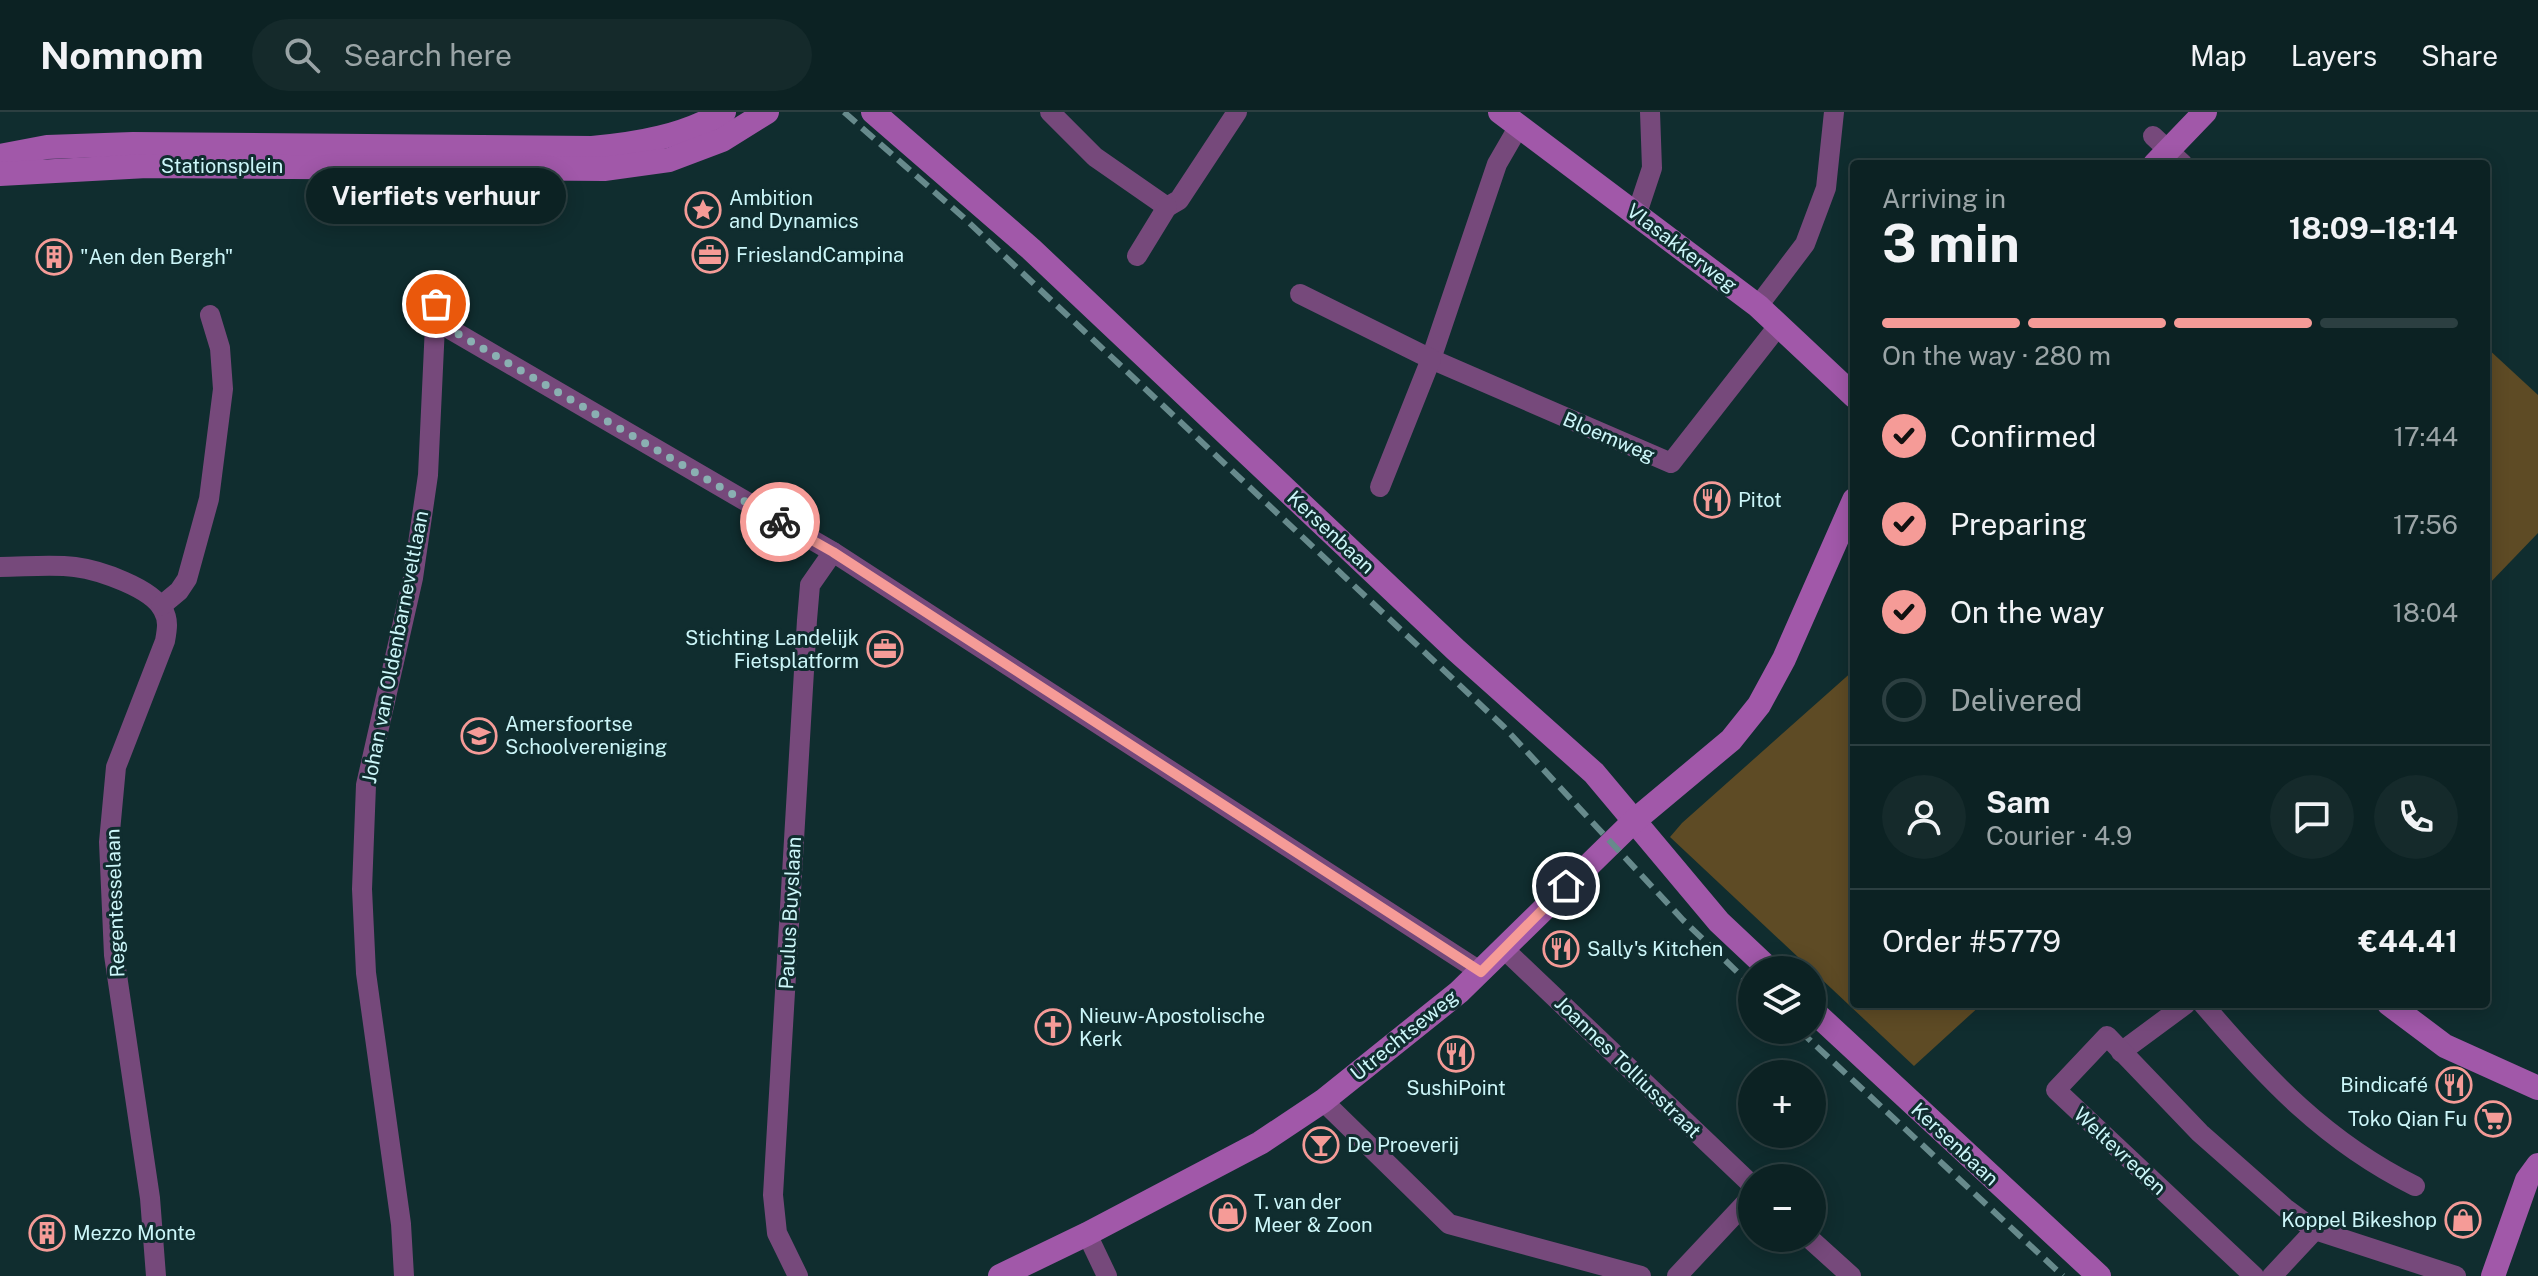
<!DOCTYPE html>
<html lang="en">
<head>
<meta charset="utf-8">
<style>
  :root { --surface:#0c2223; --page:#152a2b; --text:#f1f3f6; --muted:#9aa4a6; --line:#2c3f41; --accent:#f59b97 }
  body { margin:0; font-family:"Public Sans",sans-serif; background:var(--page); color:var(--text); height:100vh; display:flex; flex-direction:column; font-size:30px; white-space:nowrap }
  * { box-sizing:border-box; margin:0 }
  p { font-size:26px; color:var(--muted) }
  .icon { flex:none; width:44px; height:44px; fill:none; stroke:currentColor; stroke-width:2; stroke-linecap:round; stroke-linejoin:round }
  .map { position:relative; flex:1; overflow:hidden }
  .sheet { position:absolute; left:1850px; top:48px; width:640px; height:848px; display:flex; flex-direction:column; background:var(--surface); border-radius:8px; box-shadow:0 4px 20px #0003,0 0 0 2px var(--line) }
  .sheet>* { flex:none }
  .tools { position:absolute; left:1738px; top:844px; display:grid; gap:16px }
  .tools a { display:grid; place-items:center; width:88px; height:88px; border-radius:50%; background:var(--surface); box-shadow:0 4px 20px #0003,0 0 0 2px var(--line); font-size:40px }
  .pin { position:absolute; display:grid; place-items:center; width:68px; height:68px; color:#fff; margin:-34px; border:4px solid #fff; border-radius:50%; box-shadow:0 2px 8px #0007 }
  .courier { position:absolute; display:grid; place-items:center; width:80px; height:80px; margin:-40px; border:6px solid #f59b97; border-radius:50%; background:#fff; color:#222; box-shadow:0 2px 10px #0007 }
  .bubble { position:absolute; height:56px; border-radius:28px; background:var(--surface); box-shadow:0 4px 20px #0003,0 0 0 2px var(--line); font-size:26px; font-weight:700; line-height:56px; text-align:center }
  .headline em { font-style:normal; font-weight:700 }
  .headline div { display:flex; flex-direction:column-reverse }
  .headline { display:flex; align-items:center; justify-content:space-between; height:136px; padding:0 32px }
  h1 { font-size:52px; font-weight:700; line-height:60px }
  .bar { display:grid; grid-template-columns:repeat(4,1fr); gap:12px 8px; align-content:center; height:96px; padding:0 32px }
  .bar i { height:10px; border-radius:6px; background:var(--line) }
  .bar .current { background:var(--accent) }
  .bar p { grid-column:span 4 }
  .line { display:flex; align-items:center; gap:20px; padding:0 32px; border-top:2px solid var(--line) }
  .line div { flex:1 }
  .round { display:grid; place-items:center; flex:none; width:84px; height:84px; border-radius:42px; background:var(--page) }
  ol { padding:0 32px; list-style:none }
  li { display:flex; align-items:center; gap:24px; height:88px }
  li p { margin-inline-start:auto }
  li .icon { padding:8px; border-radius:50%; background:var(--accent); color:#111; stroke-width:4 }
  li:last-child { color:var(--muted) }
  li i { width:44px; height:44px; border:4px solid var(--line); border-radius:50% }
  header { display:flex; align-items:center; gap:48px; box-sizing:border-box; height:112px; padding:0 40px; background:var(--surface); border-bottom:2px solid var(--line) }
  header strong { font-size:38px }
  nav { display:flex; gap:44px; margin-inline-start:auto; font-size:28px }
  .search { width:560px; height:72px; background:var(--page); display:flex; align-items:center; gap:20px; box-sizing:border-box; padding:0 28px; border-radius:44px; color:var(--muted); font-size:30px }
  .map>svg:first-child { display:block }
  .green { fill:#5e4b25 }
  .lines { fill:none; stroke-linecap:round; stroke-linejoin:round }
  .street { stroke:#76497b; stroke-width:20 }
  .secondary { stroke:#a158a9; stroke-width:24 }
  .rail { stroke:#678a8c; stroke-width:6; stroke-dasharray:16 8; stroke-linecap:butt }
  .done { stroke:#8ab0b2; stroke-width:8; stroke-dasharray:0 14.4 }
  .route { stroke:#f59b97; stroke-width:10 }
  .labels { text-anchor:middle; dominant-baseline:central; stroke-width:6; stroke-linejoin:round; paint-order:stroke }
  .street-label { font-size:20px; fill:#ccf6f9; stroke:#102d2f }
  .poi-label { font-size:20px; fill:#ccf6f9; stroke:#102d2f; text-anchor:start }
</style>
</head>
<body>
<header>
<strong>Nomnom</strong>
<div class="search"><svg class="icon" aria-label="search" viewBox="0 0 24 24"><circle cx="10" cy="10" r="6"/><path d="M15 15l6 6"/></svg>Search here</div>
<nav><a>Map</a><a>Layers</a><a>Share</a></nav>
</header>
<div class="map">
<svg width="2538" height="1164" viewBox="0 0 2538 1164">
  <rect width="100%" height="100%" fill="#102d2f"/>
  <g class="green">
    <path d="M2486 235 2538 283V421L2486 475Z"/>
    <path d="M1854 558V892H1982L1914 954 1670 725 1682 711Z"/>
  </g>
  <g class="lines">
    <g class="street">
      <path d="M1050 0 1095 45 1167 95 1179 88 1237 0"/>
      <path d="M1519 14 1497 52 1431 247 1671 351 1779 213"/>
      <path d="M2153 24 2183 52"/>
      <path d="M1637 101 1652 56 1650 0"/>
      <path d="M1137 144 1167 95"/>
      <path d="M1300 182 1431 247 1380 375"/>
      <path d="M1758 194 1805 132 1826 76 1834 0"/>
      <path d="M436 209 833 440 1481 860"/>
      <path d="M0 455C24 455 51 452 75 455 99 458 152 476 163 498 169 508 167 518 165 529L116 655 109 730 114 843 150 1086 156 1164"/>
      <path d="M161 494 179 479 187 467 209 387 223 277 220 236 210 203"/>
      <path d="M1504 837 1752 1073"/>
      <path d="M2203 892C2267 967 2326 1030 2415 1074"/>
      <path d="M2121 940 2186 892"/>
      <path d="M1323 989 1449 1112 1641 1164"/>
      <path d="M1087 1122 1107 1164"/>
      <path d="M1809 1126 1851 1164"/>
      <path d="M404 1164 401 1112 366 861 362 777 366 673 413 466 428 363 436 192"/>
      <path d="M798 1164 777 1121 773 1083 807 508 810 473 833 440"/>
      <path d="M1677 1164 1752 1084"/>
      <path d="M2254 1164 2056 978 2107 924 2200 1021 2285 1096 2315 1118 2456 1164"/>
      <path d="M2272 1164 2315 1118"/>
    </g>
    <g class="secondary">
      <path d="M873 0 1031 137 1456 538 1594 661 1719 810 1770 858"/>
      <path d="M1500 0 1758 194 1854 284"/>
      <path d="M0 44 47 35 133 32 592 36C637 32 685 24 724 0"/>
      <path d="M2155 52 2205 0"/>
      <path d="M0 62 147 54 604 57 669 48 722 28 767 0"/>
      <path d="M2389 892 2445 934 2538 976"/>
      <path d="M1812 898 2099 1164"/>
      <path d="M1000 1164 1087 1122 1260 1031 1323 989 1459 880 1634 709 1731 628 1759 593 1784 547 1854 388"/>
      <path d="M2493 1164 2527 1068 2538 1053"/>
    </g>
    <g class="rail">
      <path d="M844 0 963 105 1504 615 1683 808 1752 874"/>
      <path d="M1799 918 2063 1164"/>
    </g>
  </g>
  <g class="lines">
    <path class="done" d="M436 192V209L780 410"/>
    <path class="route" d="M780 410 833 440 1481 860 1566 774"/>
  </g>
  <defs>
    <symbol id="sight-ring" viewBox="-11 -11 22 22"><circle r="9.5" fill="#102d2f" stroke="#f59b97" stroke-width="1.5"/><path d="M0-6L1.8-2.2L6-1.7L2.9 1.2L3.7 5.4L0 3.3L-3.7 5.4L-2.9 1.2L-6-1.7L-1.8-2.2Z" fill="#f59b97"/></symbol>
    <symbol id="office-ring" viewBox="-11 -11 22 22"><circle r="9.5" fill="#102d2f" stroke="#f59b97" stroke-width="1.5"/><path d="M-6-3h4V-5.5h4V-3h4V5H-6ZM-1-4.5V-3h2v-1.5ZM-6 0V1H6V0Z" fill="#f59b97"/></symbol>
    <symbol id="building-ring" viewBox="-11 -11 22 22"><circle r="9.5" fill="#102d2f" stroke="#f59b97" stroke-width="1.5"/><path d="M-4-6H4V6H1V3H-1V6H-4ZM-2.5-4.3h1.7v1.8h-1.7ZM.8-4.3h1.7v1.8H.8ZM-2.5-1h1.7V.8h-1.7ZM.8-1h1.7V.8H.8Z" fill="#f59b97"/></symbol>
    <symbol id="restaurant-ring" viewBox="-11 -11 22 22"><circle r="9.5" fill="#102d2f" stroke="#f59b97" stroke-width="1.5"/><path d="M-5-6h1v4h1v-4h1v4h1v-4h1v5L-1.5 .5V6h-2V.5L-5-1ZM5-6V6H3V1.5H1.5Q1.5-4 5-6Z" fill="#f59b97"/></symbol>
    <symbol id="school-ring" viewBox="-11 -11 22 22"><circle r="9.5" fill="#102d2f" stroke="#f59b97" stroke-width="1.5"/><path d="M0-5L7-2L0 1L-7-2ZM-4 1L0 2.5L4 1V4Q0 6-4 4Z" fill="#f59b97"/></symbol>
    <symbol id="church-ring" viewBox="-11 -11 22 22"><circle r="9.5" fill="#102d2f" stroke="#f59b97" stroke-width="1.5"/><path d="M-1.2-6h2.4v3.5h3.3v2.4h-3.3V6h-2.4V-.1h-3.3v-2.4h3.3Z" fill="#f59b97"/></symbol>
    <symbol id="supermarket-ring" viewBox="-11 -11 22 22"><circle r="9.5" fill="#102d2f" stroke="#f59b97" stroke-width="1.5"/><path d="M-6-5.5h2.5l.6 2H6L4.5 2H-2.5L-4.4-4H-6ZM-1.5 3.2a1.3 1.3 0 1 0 .1 0ZM3 3.2a1.3 1.3 0 1 0 .1 0Z" fill="#f59b97"/></symbol>
    <symbol id="bar-ring" viewBox="-11 -11 22 22"><circle r="9.5" fill="#102d2f" stroke="#f59b97" stroke-width="1.5"/><path d="M-6-5H6L.8 .8V4.5H3.5V6h-7V4.5H-.8V.8Z" fill="#f59b97"/></symbol>
    <symbol id="shop-ring" viewBox="-11 -11 22 22"><circle r="9.5" fill="#102d2f" stroke="#f59b97" stroke-width="1.5"/><path d="M-5-2.5h2.3a2.7 3.5 0 0 1 5.4 0H5L5.5 6h-11ZM-1.5-2.5h3a1.5 2.3 0 0 0-3 0Z" fill="#f59b97"/></symbol>
  </defs>
  <g fill-rule="evenodd">
    <use href="#sight-ring" x="683" y="78" width="40" height="40"/>
    <use href="#office-ring" x="690" y="123" width="40" height="40"/>
    <use href="#building-ring" x="34" y="125" width="40" height="40"/>
    <use href="#restaurant-ring" x="1692" y="368" width="40" height="40"/>
    <use href="#office-ring" x="865" y="517" width="40" height="40"/>
    <use href="#school-ring" x="459" y="604" width="40" height="40"/>
    <use href="#restaurant-ring" x="1541" y="817" width="40" height="40"/>
    <use href="#church-ring" x="1033" y="895" width="40" height="40"/>
    <use href="#restaurant-ring" x="1436" y="922" width="40" height="40"/>
    <use href="#restaurant-ring" x="2434" y="953" width="40" height="40"/>
    <use href="#supermarket-ring" x="2473" y="987" width="40" height="40"/>
    <use href="#bar-ring" x="1301" y="1013" width="40" height="40"/>
    <use href="#shop-ring" x="1208" y="1081" width="40" height="40"/>
    <use href="#shop-ring" x="2443" y="1088" width="40" height="40"/>
    <use href="#building-ring" x="27" y="1101" width="40" height="40"/>
  </g>
  <g class="labels">
    <g class="street-label">
      <text x="222" y="54">Stationsplein</text>
      <text transform="translate(1682 136) rotate(37)">Vlasakkerweg</text>
      <text transform="translate(1609 325) rotate(23)">Bloemweg</text>
      <text transform="translate(1331 420) rotate(43)">Kersenbaan</text>
      <text transform="translate(395 535) rotate(-79)">Johan van Oldenbarneveltlaan</text>
      <text transform="translate(115 791) rotate(-92)">Regentesselaan</text>
      <text transform="translate(790 801) rotate(-87)">Paulus Buyslaan</text>
      <text transform="translate(1404 923) rotate(-39)">Utrechtseweg</text>
      <text transform="translate(1628 955) rotate(44)">Joannes Tolliusstraat</text>
      <text transform="translate(1955 1032) rotate(43)">Kersenbaan</text>
      <text transform="translate(2120 1039) rotate(43)">Weltevreden</text>
    </g>
    <g class="poi-label">
      <text x="729" y="86">Ambition<tspan x="729" dy="23">and Dynamics</tspan></text>
      <text x="736" y="143">FrieslandCampina</text>
      <text x="80" y="145">"Aen den Bergh"</text>
      <text x="1738" y="388">Pitot</text>
      <text x="859" y="526" text-anchor="end">Stichting Landelijk<tspan x="859" dy="23">Fietsplatform</tspan></text>
      <text x="505" y="612">Amersfoortse<tspan x="505" dy="23">Schoolvereniging</tspan></text>
      <text x="1587" y="837">Sally's Kitchen</text>
      <text x="1079" y="904">Nieuw-Apostolische<tspan x="1079" dy="23">Kerk</tspan></text>
      <text x="2428" y="973" text-anchor="end">Bindicafé</text>
      <text x="1456" y="976" text-anchor="middle">SushiPoint</text>
      <text x="2467" y="1007" text-anchor="end">Toko Qian Fu</text>
      <text x="1347" y="1033">De Proeverij</text>
      <text x="1254" y="1090">T. van der<tspan x="1254" dy="23">Meer &amp; Zoon</tspan></text>
      <text x="2437" y="1108" text-anchor="end">Koppel Bikeshop</text>
      <text x="73" y="1121">Mezzo Monte</text>
    </g>
  </g>
</svg>
<div class="tools">
<a><svg class="icon" aria-label="layers" viewBox="0 0 24 24"><path d="M12 4l9 5-9 5-9-5zM3 14l9 5 9-5"/></svg></a>
<a>+</a>
<a>−</a>
</div>
<div class="pin" style="left:436px;top:192px;background:#ea580c"><svg class="icon" aria-label="bag" viewBox="0 0 24 24"><path d="M5 8h14l-1 12H6zM9 8a3 3 0 0 1 6 0"/></svg></div>
<div class="pin" style="left:1566px;top:774px;background:#1f2937"><svg class="icon" aria-label="home" viewBox="0 0 24 24"><path d="M3 11l9-7 9 7M6 9v11h12V9"/></svg></div>
<div class="courier" style="left:780px;top:410px"><svg class="icon" aria-label="bike" viewBox="0 0 24 24"><circle cx="6" cy="16" r="4"/><circle cx="18" cy="16" r="4"/><path d="M6 16l4-8h5l3 8M10 8l3 8H6M13 5h3"/></svg></div>
<div class="bubble" style="left:306px;top:56px;width:260px">Vierfiets verhuur</div>
<section class="sheet">
<div class="headline"><div><h1>3 min</h1><p>Arriving in</p></div><em>18:09–18:14</em></div>
<div class="bar"><i class="current"></i><i class="current"></i><i class="current"></i><i></i><p>On the way · 280 m</p></div>
<ol>
<li><svg class="icon" aria-label="check" viewBox="0 0 24 24"><path d="M5 12l5 5 9-10"/></svg>Confirmed<p>17:44</p></li>
<li><svg class="icon" aria-label="check" viewBox="0 0 24 24"><path d="M5 12l5 5 9-10"/></svg>Preparing<p>17:56</p></li>
<li><svg class="icon" aria-label="check" viewBox="0 0 24 24"><path d="M5 12l5 5 9-10"/></svg>On the way<p>18:04</p></li>
<li><i></i>Delivered</li>
</ol>
<div class="line" style="height:144px"><a class="round"><svg class="icon" aria-label="person" viewBox="0 0 24 24"><circle cx="12" cy="8" r="4"/><path d="M4 21q1-7 8-7t8 7"/></svg></a><div><b>Sam</b><p>Courier · 4.9</p></div><a class="round"><svg class="icon" aria-label="chat" viewBox="0 0 24 24"><path d="M4 5h16v11H9l-5 4z"/></svg></a><a class="round"><svg class="icon" aria-label="phone" viewBox="0 0 24 24"><path d="M5 4h4l2 5-3 2q2 4 5 5l2-3 5 2v4C11 20 4 13 5 4z"/></svg></a></div>
<div class="line" style="height:104px"><div>Order #5779</div><b>€44.41</b></div>
</section>
</div>
</body>
</html>
